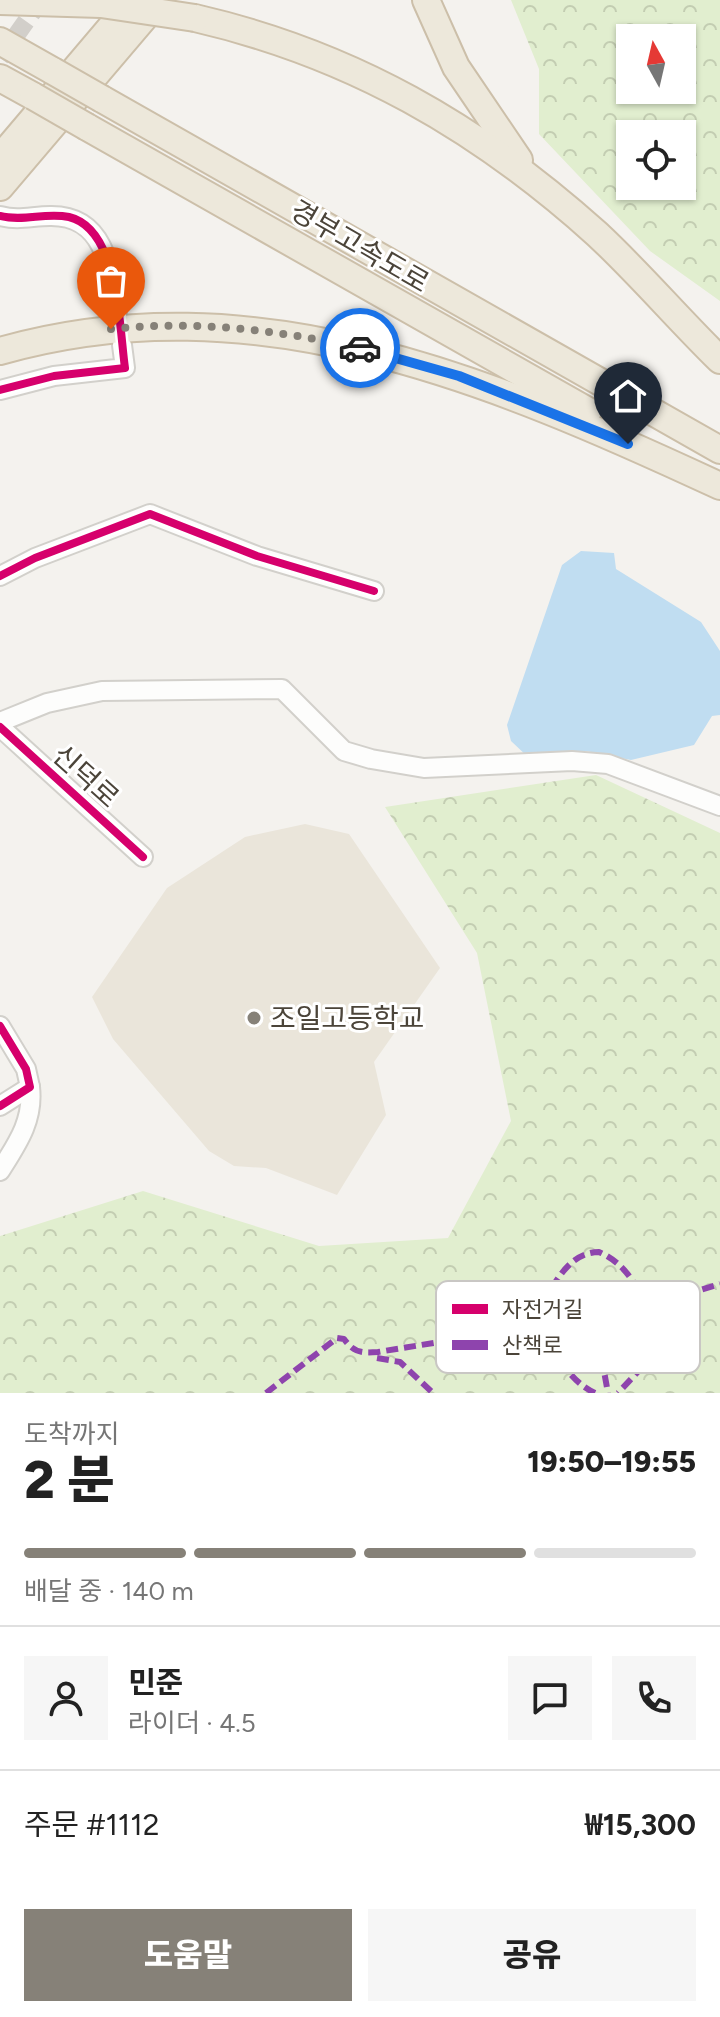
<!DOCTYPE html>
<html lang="ko">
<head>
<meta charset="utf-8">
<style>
  :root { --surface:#fff; --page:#f6f6f6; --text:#222; --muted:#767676; --line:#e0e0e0; --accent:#868178 }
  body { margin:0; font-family:Figtree,"Noto Sans KR",sans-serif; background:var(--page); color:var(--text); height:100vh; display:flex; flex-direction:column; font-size:30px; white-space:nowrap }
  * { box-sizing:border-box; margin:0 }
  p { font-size:26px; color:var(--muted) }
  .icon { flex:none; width:44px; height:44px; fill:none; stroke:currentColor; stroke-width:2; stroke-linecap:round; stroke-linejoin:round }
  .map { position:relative; height:1393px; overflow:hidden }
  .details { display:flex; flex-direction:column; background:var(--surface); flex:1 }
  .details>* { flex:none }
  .needle { width:52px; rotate:352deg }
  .buttons { position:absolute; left:616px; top:24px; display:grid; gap:16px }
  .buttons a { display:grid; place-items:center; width:80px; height:80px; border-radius:0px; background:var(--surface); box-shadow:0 2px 6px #0004; font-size:40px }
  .pin { position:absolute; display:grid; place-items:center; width:68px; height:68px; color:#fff; margin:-82px -34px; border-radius:50% 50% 50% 0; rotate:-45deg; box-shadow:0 0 8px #0007 }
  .pin .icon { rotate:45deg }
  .courier { position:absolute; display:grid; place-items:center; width:80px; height:80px; margin:-40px; border:6px solid #1a73e8; border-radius:50%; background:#fff; color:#222; box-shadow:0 2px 10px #0007 }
  .summary em { font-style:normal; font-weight:800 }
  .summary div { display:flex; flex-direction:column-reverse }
  .summary { display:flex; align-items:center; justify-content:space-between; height:136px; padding:0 24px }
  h1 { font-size:52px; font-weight:800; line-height:60px }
  .bar { display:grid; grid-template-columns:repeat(4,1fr); gap:12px 8px; align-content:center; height:96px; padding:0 24px }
  .bar i { height:10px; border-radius:6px; background:var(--line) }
  .bar .active { background:var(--accent) }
  .bar p { grid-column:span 4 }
  .line { display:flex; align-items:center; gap:20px; padding:0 24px; border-top:2px solid var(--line) }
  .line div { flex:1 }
  .round { display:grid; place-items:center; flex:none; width:84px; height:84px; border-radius:0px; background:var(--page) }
  .action { display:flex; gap:16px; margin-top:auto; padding:16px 24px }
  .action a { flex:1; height:92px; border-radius:0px; background:var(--accent); color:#fff; font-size:32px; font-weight:800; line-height:92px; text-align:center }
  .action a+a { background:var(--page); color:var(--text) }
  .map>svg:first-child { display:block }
  .education { fill:#eae5da }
  .forest { fill:url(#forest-crowns); fill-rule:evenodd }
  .water { fill:#c0ddf1 }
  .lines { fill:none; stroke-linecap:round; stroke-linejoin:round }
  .minor-tunnel { stroke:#d2cfca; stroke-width:18; stroke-dasharray:18 9; stroke-linecap:butt }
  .minor-casing { stroke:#d2d0cb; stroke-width:22 }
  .highway-casing { stroke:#ccbfa9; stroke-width:30 }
  .minor { stroke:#fdfdfc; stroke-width:18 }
  .highway { stroke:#ede8db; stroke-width:26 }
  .highway-bridge-casing { stroke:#ccbfa9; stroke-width:30; stroke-linecap:butt }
  .highway-bridge { stroke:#ede8db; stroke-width:26 }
  .quiet { stroke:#8e44ad; stroke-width:6; stroke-dasharray:12 6; stroke-linecap:butt }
  .cycleway-casing { stroke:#fff; stroke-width:13 }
  .cycleway { stroke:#d6006c; stroke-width:8 }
  .done { stroke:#868178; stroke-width:8; stroke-dasharray:0 14.4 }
  .route { stroke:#1a73e8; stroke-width:10 }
  .poi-dot { fill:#868178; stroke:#fff; stroke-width:3 }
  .labels { text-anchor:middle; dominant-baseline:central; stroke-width:6; stroke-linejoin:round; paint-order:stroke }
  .street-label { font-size:28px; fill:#4b4439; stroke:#fff }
  .poi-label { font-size:28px; fill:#4b4439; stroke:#fff; text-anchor:start }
  .key { fill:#fff; stroke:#c9c7c4; stroke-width:2 }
  .key-label { font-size:22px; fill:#4b4439 }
</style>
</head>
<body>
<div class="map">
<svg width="720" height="1393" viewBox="0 0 720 1393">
  <defs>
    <pattern id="forest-crowns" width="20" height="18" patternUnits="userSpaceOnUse" patternTransform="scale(2)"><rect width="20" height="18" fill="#e1eecf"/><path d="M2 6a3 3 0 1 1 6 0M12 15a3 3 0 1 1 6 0" fill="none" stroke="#c3cdb2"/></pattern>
  </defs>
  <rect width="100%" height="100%" fill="#f4f2ee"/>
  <path class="education" d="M305 824 349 834 440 968 374 1062 386 1115 337 1195 266 1168 234 1166 209 1151 113 1039 92 997 167 888 245 837Z"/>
  <g class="forest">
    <path d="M511 0H720V301L650 251 539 134V69ZM630 38H682V90H630ZM630 134H682V186H630Z"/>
    <path d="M596 775 720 833V1393H0V1236L143 1191 319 1246 448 1238 511 1121 477 953 385 807Z"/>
  </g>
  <path class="water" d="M581 551 614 553 616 569 701 622 720 651V715L712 716 694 745 631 760 586 751 529 758 511 741 507 725 562 565Z"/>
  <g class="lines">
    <path class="minor-tunnel" d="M0 58 37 6"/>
    <defs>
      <g id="minor">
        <path d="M0 216C19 221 32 216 50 216 106 215 111 271 117 314"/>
        <path d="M0 390 54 376 125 368 122 345"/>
        <path d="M0 576 35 558 150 514 257 556 374 591"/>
        <path d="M0 722 47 703 102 691 282 689 344 751 371 759 424 768 572 761 608 764 720 806"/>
        <path d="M0 727 143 857"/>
        <path d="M0 1026 26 1069 30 1087 0 1106"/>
        <path d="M0 1171C17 1144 34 1120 30 1087"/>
      </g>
      <g id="highway">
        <path d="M426 0 456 67 519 160"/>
        <path d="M195 18C351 54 478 127 597 234 640 274 678 319 720 360"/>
        <path d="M0 41 53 71"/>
        <path d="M0 78 33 96"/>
        <path d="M102 99 720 450"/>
        <path d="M87 127 588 411"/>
        <path d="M0 158 134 0"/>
        <path d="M0 187 159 0"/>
        <path d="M0 351C254 279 492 380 720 486"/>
      </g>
    </defs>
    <use href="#minor" class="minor-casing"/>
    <use href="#highway" class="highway-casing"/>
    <use href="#minor" class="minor"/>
    <use href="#highway" class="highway"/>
    <defs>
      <g id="highway-bridge">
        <path d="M0 1 101 4 195 18"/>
        <path d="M53 71 102 99"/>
        <path d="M33 96 87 127"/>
      </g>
    </defs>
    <use href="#highway-bridge" class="highway-bridge-casing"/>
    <use href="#highway-bridge" class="highway-bridge"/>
    <g class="quiet">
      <path d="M602 1284 618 1298C622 1319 621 1345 595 1350L577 1338 573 1328 578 1296 593 1285Z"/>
      <path d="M595 1322 608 1393"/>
      <path d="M377 1358 400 1362 433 1393"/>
      <path d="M266 1393 337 1338 344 1339C354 1353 362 1353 378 1352L495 1333H533L555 1327 573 1328 720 1284"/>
      <path d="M595 1393C564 1379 545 1338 542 1306 554 1284 569 1252 599 1252 639 1269 656 1321 648 1361L618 1393"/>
    </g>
    <defs>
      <g id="cycleway">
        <path d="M0 216C24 222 45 212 69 217 119 229 119 326 125 368L54 376 0 390"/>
        <path d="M0 576 35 558 150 514 257 556 374 591"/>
        <path d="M0 727 143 857"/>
        <path d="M0 1026 26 1069 30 1087 0 1106"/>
      </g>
    </defs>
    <use href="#cycleway" class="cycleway-casing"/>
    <use href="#cycleway" class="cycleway"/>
  </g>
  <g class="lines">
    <path class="done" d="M111 329C194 320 278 330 360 348"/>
    <path class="route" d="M360 348 459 376 628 444"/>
  </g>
  <circle class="poi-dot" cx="254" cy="1018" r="8"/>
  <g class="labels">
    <g class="street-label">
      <text transform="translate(360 246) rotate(30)">경부고속도로</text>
      <text transform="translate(86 776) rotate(42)">신덕로</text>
    </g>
    <g class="poi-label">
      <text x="270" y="1018">조일고등학교</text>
    </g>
  </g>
  <rect x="436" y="1281" width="264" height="92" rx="12" class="key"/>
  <rect x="452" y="1304" width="36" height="10" fill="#d6006c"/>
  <rect x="452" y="1340" width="36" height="10" fill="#8e44ad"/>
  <g class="key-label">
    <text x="502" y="1317">자전거길</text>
    <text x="502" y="1353">산책로</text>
  </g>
</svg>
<div class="buttons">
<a><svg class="needle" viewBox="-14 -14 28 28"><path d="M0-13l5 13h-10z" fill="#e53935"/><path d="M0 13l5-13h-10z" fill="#767676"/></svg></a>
<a><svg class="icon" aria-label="locate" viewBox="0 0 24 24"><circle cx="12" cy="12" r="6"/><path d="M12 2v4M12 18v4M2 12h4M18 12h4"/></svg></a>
</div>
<div class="pin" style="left:111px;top:329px;background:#ea580c"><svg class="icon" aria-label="bag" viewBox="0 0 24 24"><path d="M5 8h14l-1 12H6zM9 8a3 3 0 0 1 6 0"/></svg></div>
<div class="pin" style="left:628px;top:444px;background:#1f2937"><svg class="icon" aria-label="home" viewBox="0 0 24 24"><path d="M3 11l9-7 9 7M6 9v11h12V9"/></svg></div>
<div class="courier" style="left:360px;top:348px"><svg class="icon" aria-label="car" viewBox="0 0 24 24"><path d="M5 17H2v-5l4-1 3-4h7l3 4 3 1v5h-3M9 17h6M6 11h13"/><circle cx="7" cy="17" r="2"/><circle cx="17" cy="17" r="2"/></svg></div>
</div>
<section class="details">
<div class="summary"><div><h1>2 분</h1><p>도착까지</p></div><em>19:50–19:55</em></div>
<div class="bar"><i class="active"></i><i class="active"></i><i class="active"></i><i></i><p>배달 중 · 140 m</p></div>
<div class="line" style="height:144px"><a class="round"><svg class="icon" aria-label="person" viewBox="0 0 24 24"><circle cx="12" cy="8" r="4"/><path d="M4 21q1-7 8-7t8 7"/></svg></a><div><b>민준</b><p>라이더 · 4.5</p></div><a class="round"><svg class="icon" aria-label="chat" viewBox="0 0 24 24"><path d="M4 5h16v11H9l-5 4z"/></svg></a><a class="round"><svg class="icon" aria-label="phone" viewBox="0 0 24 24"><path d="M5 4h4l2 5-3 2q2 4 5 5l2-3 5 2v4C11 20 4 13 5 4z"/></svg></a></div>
<div class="line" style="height:104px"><div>주문 #1112</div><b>₩15,300</b></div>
<div class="action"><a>도움말</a><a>공유</a></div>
</section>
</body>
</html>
